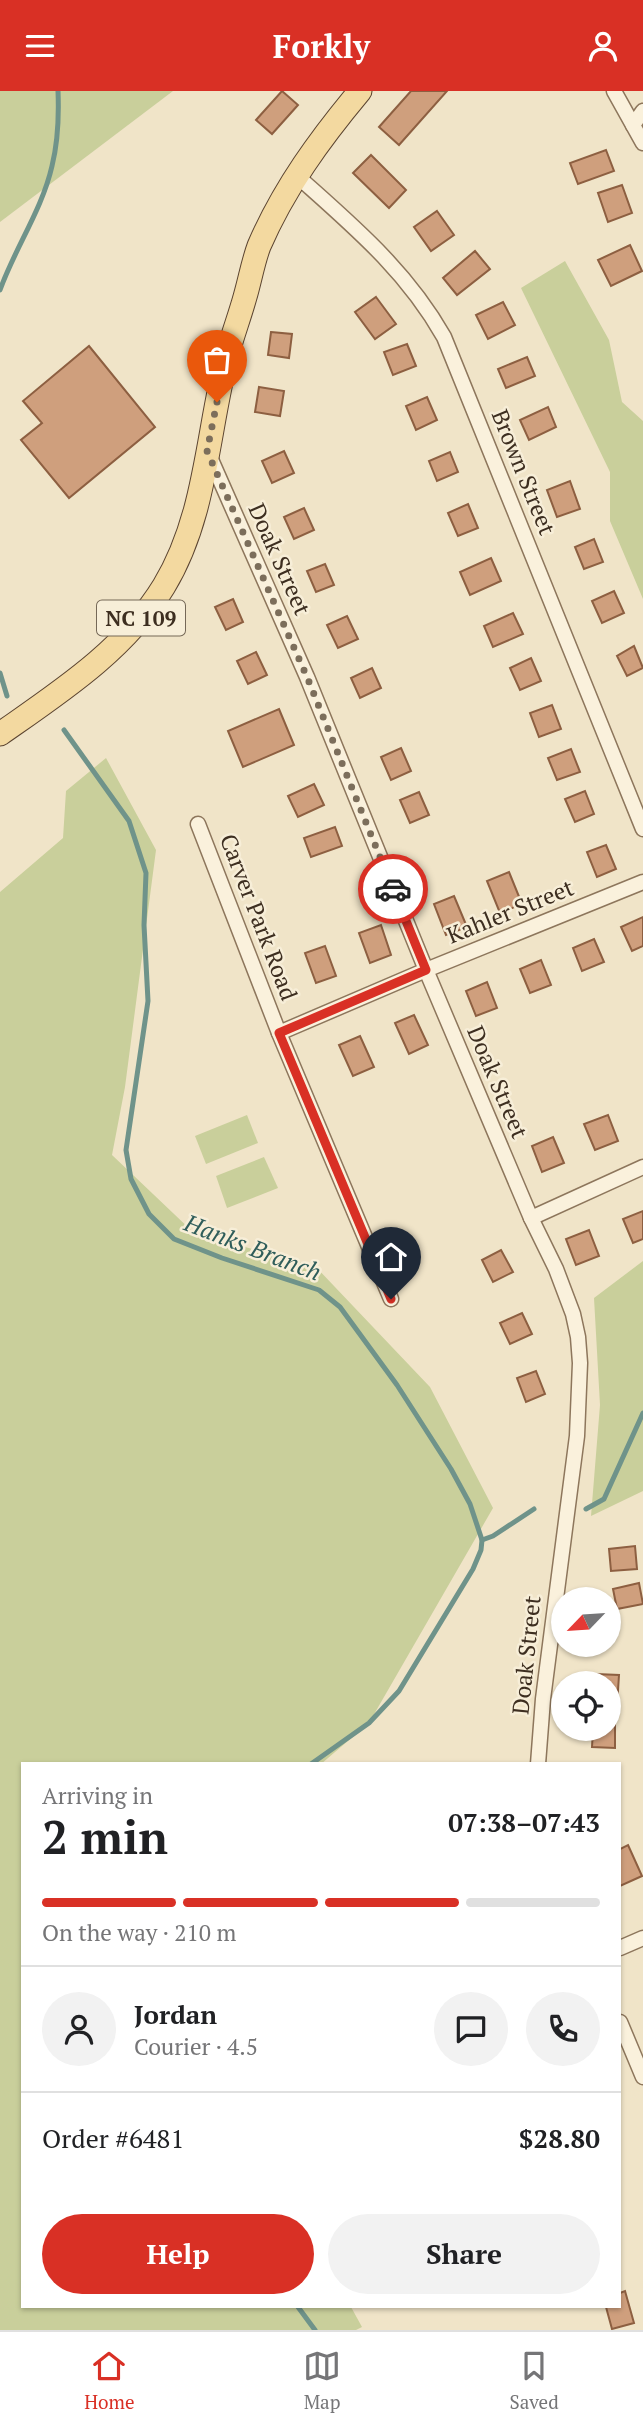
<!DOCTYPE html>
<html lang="en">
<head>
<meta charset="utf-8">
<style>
  :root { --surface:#fff; --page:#f2f2f2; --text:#202124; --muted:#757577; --line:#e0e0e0; --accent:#d93025 }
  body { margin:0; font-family:"PT Serif",serif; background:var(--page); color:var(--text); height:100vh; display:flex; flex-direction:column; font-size:26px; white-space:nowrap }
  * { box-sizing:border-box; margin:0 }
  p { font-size:23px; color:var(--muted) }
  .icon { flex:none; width:38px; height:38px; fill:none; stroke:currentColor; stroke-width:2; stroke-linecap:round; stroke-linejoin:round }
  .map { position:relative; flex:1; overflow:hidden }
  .panel { position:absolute; left:21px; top:1671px; width:600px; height:546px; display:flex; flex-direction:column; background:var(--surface); border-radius:0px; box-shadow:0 2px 5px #0004 }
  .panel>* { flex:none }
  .needle { width:46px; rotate:245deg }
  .fabs { position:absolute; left:551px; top:1496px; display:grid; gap:14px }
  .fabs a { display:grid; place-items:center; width:70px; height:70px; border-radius:50%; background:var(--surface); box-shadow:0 2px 5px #0004; font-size:35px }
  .pin { position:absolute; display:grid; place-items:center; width:60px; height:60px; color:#fff; margin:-72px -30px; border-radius:50% 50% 50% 0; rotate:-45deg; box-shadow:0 0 7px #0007 }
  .pin .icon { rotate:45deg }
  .courier { position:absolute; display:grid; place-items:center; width:70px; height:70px; margin:-35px; border:5px solid #d93025; border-radius:50%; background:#fff; color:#222; box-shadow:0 2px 9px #0007 }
  .summary em { font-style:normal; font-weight:600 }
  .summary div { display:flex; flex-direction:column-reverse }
  .summary { display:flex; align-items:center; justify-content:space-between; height:119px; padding:0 21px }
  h1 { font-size:46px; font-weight:600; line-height:52px }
  .bar { display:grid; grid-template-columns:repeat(4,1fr); gap:10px 7px; align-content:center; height:84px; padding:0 21px }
  .bar i { height:9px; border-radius:5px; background:var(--line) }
  .bar .current { background:var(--accent) }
  .bar p { grid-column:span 4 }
  .line { display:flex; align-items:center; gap:18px; padding:0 21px; border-top:2px solid var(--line) }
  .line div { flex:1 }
  .round { display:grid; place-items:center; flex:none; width:74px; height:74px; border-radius:37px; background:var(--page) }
  .action { display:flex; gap:14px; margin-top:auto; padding:14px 21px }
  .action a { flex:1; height:80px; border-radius:42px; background:var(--accent); color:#fff; font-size:28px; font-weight:600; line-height:80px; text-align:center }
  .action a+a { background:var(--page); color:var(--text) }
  header { display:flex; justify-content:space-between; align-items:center; height:91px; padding:0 21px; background:var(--accent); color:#fff; font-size:32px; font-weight:600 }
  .dock { display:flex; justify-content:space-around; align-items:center; height:98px; border-top:2px solid var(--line); background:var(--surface); font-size:19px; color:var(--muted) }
  .dock a { display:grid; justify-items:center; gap:4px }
  .dock .current { color:var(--accent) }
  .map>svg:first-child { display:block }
  .green { fill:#c9cf9b }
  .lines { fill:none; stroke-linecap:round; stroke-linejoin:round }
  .stream { stroke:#6f938a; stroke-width:5 }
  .building { fill:#cf9f7d; stroke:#8d5f41; stroke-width:2 }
  .minor-casing { stroke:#8d765c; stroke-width:17 }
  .primary-casing { stroke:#5b4430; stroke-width:25 }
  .minor { stroke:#faf1dc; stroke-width:14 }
  .primary { stroke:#f3d9a0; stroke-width:23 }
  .done { stroke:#7c6e5b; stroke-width:7; stroke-dasharray:0 12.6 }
  .route { stroke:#d93025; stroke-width:9 }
  .labels { text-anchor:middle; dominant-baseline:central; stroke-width:5; stroke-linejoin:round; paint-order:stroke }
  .shield { fill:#f7eed8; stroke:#756857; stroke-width:2 }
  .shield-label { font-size:21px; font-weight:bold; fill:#3d2e20 }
  .street-label { font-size:23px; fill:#3d2e20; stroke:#f7eed8 }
  .water-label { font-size:24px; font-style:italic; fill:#2f5d5a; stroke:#f7eed8 }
</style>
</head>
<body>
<header><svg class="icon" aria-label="menu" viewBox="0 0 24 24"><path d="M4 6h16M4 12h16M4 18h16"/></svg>Forkly<svg class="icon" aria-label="person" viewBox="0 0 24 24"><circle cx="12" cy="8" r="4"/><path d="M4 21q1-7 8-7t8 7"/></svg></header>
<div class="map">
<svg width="643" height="2239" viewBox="0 0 643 2239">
  <rect width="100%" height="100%" fill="#f0e4c8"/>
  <g class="green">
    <path d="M0 0H173L0 131Z"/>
    <path d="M565 170 609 249 622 311 643 330V508L610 430V381L521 197Z"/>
    <path d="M106 667 156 759 125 996 112 1064 194 1142 315 1175 430 1296 493 1417 369 1632 321 1673H23V2216H351L362 2236 356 2239H0V801L63 747 66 700Z"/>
    <path d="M247 1024 258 1052 206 1073 195 1045Z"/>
    <path d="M264 1066 278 1097 227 1117 216 1085Z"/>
    <path d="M643 1170V1400L591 1425 600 1314 594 1207Z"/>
  </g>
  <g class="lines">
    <g class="stream">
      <path d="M0 199C15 157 42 119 52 75 58 51 59 25 58 0"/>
      <path d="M0 582 7 605"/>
      <path d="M64 639 129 730 146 782 144 834 148 910 126 1059 131 1088 149 1123 174 1148 222 1167 319 1199 340 1216 397 1294 451 1378 470 1413 482 1449 481 1459 473 1478 399 1600 369 1632 311 1673"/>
      <path d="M586 1418 604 1408 643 1322"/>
      <path d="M482 1449 493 1445 534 1418"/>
      <path d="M298 2216 315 2239"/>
    </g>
  </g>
  <g class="building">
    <path d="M282 0 298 14 272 43 256 29Z"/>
    <path d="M411 0H447L399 54 379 36Z"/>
    <path d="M606 59 614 80 578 93 570 72Z"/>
    <path d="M371 64 406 99 389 117 353 82Z"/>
    <path d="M622 94 632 122 608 131 598 102Z"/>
    <path d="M437 120 454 144 431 160 414 136Z"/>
    <path d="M630 154 642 180 611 195 598 169Z"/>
    <path d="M475 160 490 178 457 204 443 187Z"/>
    <path d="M376 206 396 233 375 248 355 221Z"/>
    <path d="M503 211 515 234 488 248 476 224Z"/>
    <path d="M271 241 292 243 289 267 268 264Z"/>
    <path d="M407 253 416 275 393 284 384 261Z"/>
    <path d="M89 255 155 336 69 407 21 349 42 332 23 310Z"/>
    <path d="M527 266 535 285 506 297 498 278Z"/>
    <path d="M259 296 284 300 280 325 255 321Z"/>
    <path d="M427 306 437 329 416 339 406 315Z"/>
    <path d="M548 316 556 336 529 349 520 329Z"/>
    <path d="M284 360 294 382 272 392 262 370Z"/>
    <path d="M450 361 458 381 437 390 429 370Z"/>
    <path d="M570 390 580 418 557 426 547 399Z"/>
    <path d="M468 413 478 437 458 445 448 422Z"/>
    <path d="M304 417 314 439 294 448 284 426Z"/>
    <path d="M594 448 603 471 584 478 575 456Z"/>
    <path d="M491 467 501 490 470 504 460 481Z"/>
    <path d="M325 473 334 494 316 501 307 480Z"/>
    <path d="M614 500 624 522 602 532 592 510Z"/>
    <path d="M233 508 243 531 226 539 215 516Z"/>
    <path d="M513 522 523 543 493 556 484 535Z"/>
    <path d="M347 525 358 548 338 557 327 534Z"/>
    <path d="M634 555 643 577 627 585 617 565Z"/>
    <path d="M256 561 267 584 248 593 237 570Z"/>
    <path d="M531 567 541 590 520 599 510 577Z"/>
    <path d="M372 577 381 597 360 607 351 587Z"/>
    <path d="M552 614 561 638 539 646 530 622Z"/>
    <path d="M279 618 294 654 243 676 228 640Z"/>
    <path d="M401 657 411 680 391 689 381 666Z"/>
    <path d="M571 658 580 681 557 689 548 667Z"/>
    <path d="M314 693 324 714 298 726 288 705Z"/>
    <path d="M585 700 594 723 575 731 565 708Z"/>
    <path d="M419 701 429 724 410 732 400 709Z"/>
    <path d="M335 736 342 755 311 766 304 747Z"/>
    <path d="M606 754 616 778 597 786 587 761Z"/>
    <path d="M509 781 522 813 500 822 487 790Z"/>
    <path d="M454 805 467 836 446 844 434 813Z"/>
    <path d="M643 826V855L632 860 621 836Z"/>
    <path d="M381 834 391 864 370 872 359 842Z"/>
    <path d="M594 848 604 871 582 880 573 857Z"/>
    <path d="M325 855 336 885 316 892 305 862Z"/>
    <path d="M541 869 551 894 530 902 520 878Z"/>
    <path d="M487 891 497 917 476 925 466 900Z"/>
    <path d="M414 924 428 954 409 963 395 932Z"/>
    <path d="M360 945 374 976 353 985 339 954Z"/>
    <path d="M608 1024 618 1050 595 1059 584 1033Z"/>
    <path d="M553 1046 564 1072 542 1081 532 1055Z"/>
    <path d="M643 1120V1148L633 1152 623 1128Z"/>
    <path d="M589 1139 599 1165 576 1174 566 1148Z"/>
    <path d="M501 1159 513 1181 493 1191 482 1169Z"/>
    <path d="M522 1222 532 1243 510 1253 500 1232Z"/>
    <path d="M536 1280 545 1303 526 1311 517 1287Z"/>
    <path d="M635 1455 637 1478 611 1480 609 1458Z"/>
    <path d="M639 1492 643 1513 617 1518 613 1498Z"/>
    <path d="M596 1583 619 1584 617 1615H609V1592H595Z"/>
    <path d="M609 1627H615V1657L592 1656 593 1638H609Z"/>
    <path d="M628 1754 642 1785 620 1795V1758Z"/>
    <path d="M625 2200 634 2232 612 2238 606 2216H620V2202Z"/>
  </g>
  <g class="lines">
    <defs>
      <g id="minor">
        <path d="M614 0 643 52"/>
        <path d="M633 34 643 20"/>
        <path d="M296 84C353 135 406 179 444 246L643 738"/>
        <path d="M209 364 307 586 426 879 531 1127 556 1178 573 1223 578 1246 580 1272 577 1345 543 1608 538 1673"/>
        <path d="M198 733 279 942 391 1208"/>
        <path d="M279 942 426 879 643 791"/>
        <path d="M531 1127 643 1076"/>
        <path d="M620 1857 643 1847"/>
        <path d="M620 1931 643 1986"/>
      </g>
      <path id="primary" d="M0 643C60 601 125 559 164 495 207 424 207 340 228 261 233 243 240 224 245 206 250 189 253 171 259 155 284 97 320 48 360 0"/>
    </defs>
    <use href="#minor" class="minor-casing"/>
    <use href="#primary" class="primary-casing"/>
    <use href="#minor" class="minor"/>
    <use href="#primary" class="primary"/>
  </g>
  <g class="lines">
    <path class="done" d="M217 311 207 360 307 586 393 798"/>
    <path class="route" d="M391 1208 279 942 426 879 393 798"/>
  </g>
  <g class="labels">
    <rect class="shield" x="97" y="509.5" width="88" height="35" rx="5"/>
    <g class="shield-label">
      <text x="141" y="527">NC 109</text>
    </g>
    <g class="street-label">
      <text transform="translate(524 381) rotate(68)">Brown Street</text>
      <text transform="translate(280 468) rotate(66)">Doak Street</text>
      <text transform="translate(510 820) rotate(-22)">Kahler Street</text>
      <text transform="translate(259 826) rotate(69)">Carver Park Road</text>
      <text transform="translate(498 991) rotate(67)">Doak Street</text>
      <text transform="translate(526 1564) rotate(-84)">Doak Street</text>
    </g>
    <g class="water-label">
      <text transform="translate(253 1156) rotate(21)">Hanks Branch</text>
    </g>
  </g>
</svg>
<div class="fabs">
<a><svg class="needle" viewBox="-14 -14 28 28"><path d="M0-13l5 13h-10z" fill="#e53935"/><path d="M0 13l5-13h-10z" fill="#757577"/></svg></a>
<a><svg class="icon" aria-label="locate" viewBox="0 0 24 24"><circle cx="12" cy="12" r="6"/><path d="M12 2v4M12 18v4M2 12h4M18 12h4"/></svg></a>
</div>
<div class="pin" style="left:217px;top:311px;background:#ea580c"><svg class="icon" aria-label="bag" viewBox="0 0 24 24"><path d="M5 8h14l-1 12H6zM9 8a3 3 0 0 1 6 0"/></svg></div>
<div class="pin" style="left:391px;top:1208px;background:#1f2937"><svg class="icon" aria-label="home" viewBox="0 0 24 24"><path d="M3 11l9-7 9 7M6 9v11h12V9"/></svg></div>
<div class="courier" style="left:393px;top:798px"><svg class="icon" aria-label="car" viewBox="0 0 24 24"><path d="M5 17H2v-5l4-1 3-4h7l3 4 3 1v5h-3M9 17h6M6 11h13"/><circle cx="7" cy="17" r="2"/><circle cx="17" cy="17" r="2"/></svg></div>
<section class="panel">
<div class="summary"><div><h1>2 min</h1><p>Arriving in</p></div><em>07:38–07:43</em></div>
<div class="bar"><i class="current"></i><i class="current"></i><i class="current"></i><i></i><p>On the way · 210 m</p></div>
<div class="line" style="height:126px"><a class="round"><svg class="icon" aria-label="person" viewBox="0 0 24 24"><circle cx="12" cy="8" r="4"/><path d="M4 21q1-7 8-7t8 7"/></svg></a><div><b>Jordan</b><p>Courier · 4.5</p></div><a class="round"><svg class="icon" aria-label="chat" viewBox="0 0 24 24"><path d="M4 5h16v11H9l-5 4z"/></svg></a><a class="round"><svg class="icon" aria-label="phone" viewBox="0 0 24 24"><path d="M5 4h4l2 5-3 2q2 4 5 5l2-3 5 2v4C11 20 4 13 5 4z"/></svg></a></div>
<div class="line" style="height:91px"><div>Order #6481</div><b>$28.80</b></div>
<div class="action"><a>Help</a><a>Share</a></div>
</section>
</div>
<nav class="dock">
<a class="current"><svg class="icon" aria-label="home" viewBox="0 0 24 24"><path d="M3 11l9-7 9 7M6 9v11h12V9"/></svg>Home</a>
<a><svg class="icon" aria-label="map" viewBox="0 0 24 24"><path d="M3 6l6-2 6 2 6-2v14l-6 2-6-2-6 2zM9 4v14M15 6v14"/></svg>Map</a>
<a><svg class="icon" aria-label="saved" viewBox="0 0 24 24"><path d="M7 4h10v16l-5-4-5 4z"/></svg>Saved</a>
</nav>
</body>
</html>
